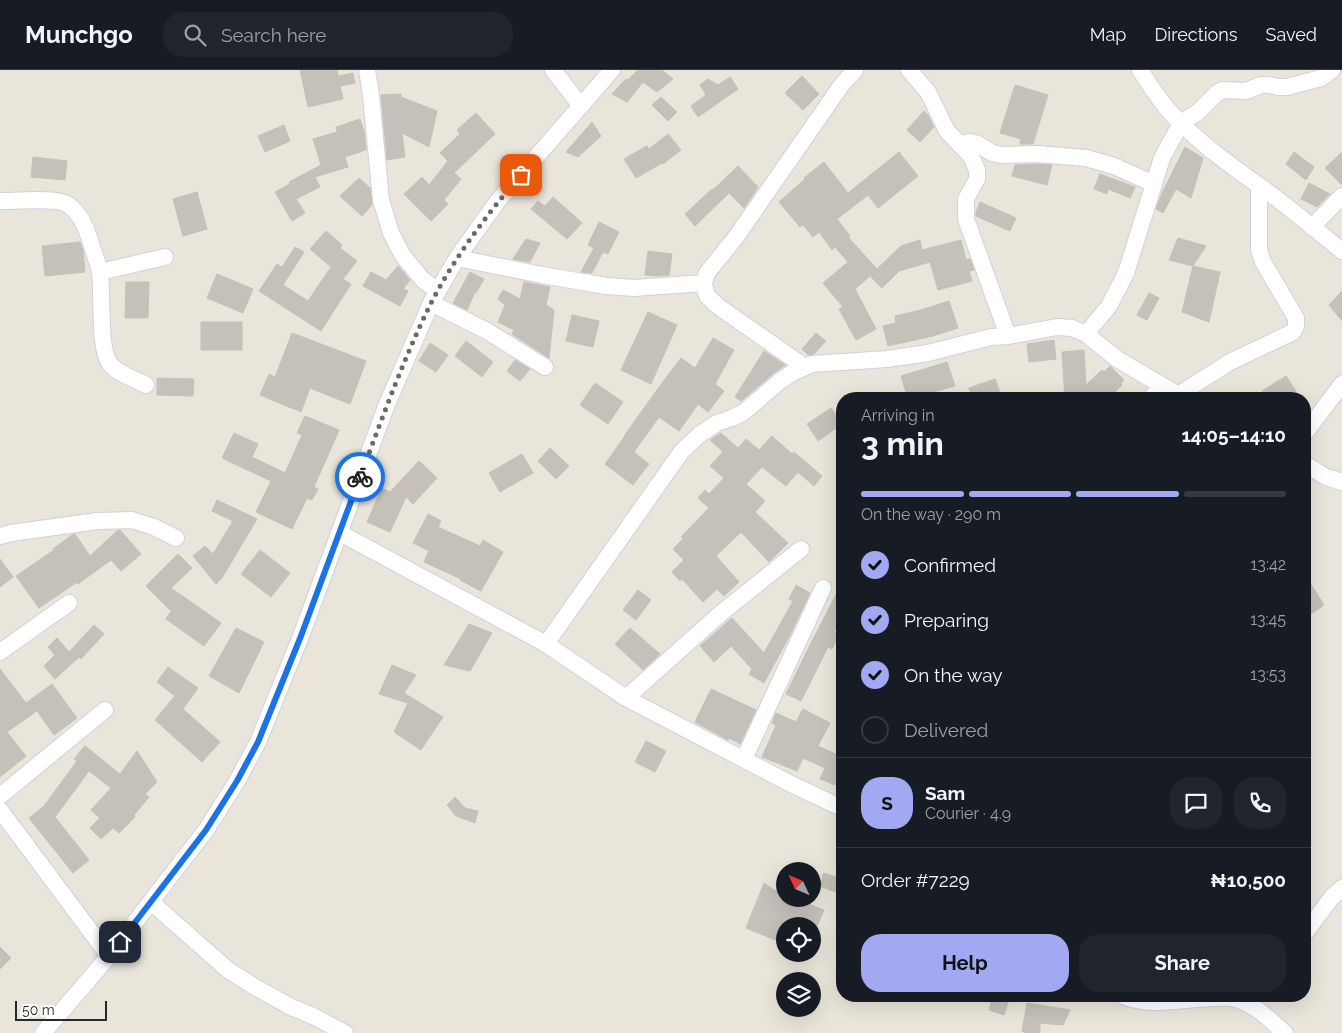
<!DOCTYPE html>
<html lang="en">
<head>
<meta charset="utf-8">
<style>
  :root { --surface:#171b24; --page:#20242c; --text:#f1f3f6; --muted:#9ea1a6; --line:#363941; --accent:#a3a8f2 }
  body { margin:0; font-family:Raleway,sans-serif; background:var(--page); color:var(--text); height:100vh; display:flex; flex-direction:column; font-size:19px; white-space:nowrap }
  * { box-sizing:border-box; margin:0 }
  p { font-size:16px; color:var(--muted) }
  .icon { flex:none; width:28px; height:28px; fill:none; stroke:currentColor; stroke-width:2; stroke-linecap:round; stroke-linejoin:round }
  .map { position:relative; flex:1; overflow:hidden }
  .panel { position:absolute; left:836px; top:322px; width:475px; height:610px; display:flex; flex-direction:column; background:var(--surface); border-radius:20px; box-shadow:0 5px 20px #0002 }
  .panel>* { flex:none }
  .needle { width:32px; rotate:314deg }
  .buttons { position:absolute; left:776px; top:792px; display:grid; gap:10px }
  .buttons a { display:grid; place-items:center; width:45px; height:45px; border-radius:50%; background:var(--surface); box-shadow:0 5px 20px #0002; font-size:25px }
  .scale { position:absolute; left:15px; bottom:12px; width:92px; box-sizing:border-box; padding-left:5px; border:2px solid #282828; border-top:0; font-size:14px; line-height:18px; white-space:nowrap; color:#282828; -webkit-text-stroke:4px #fff; paint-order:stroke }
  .pin { position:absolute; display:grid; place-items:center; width:42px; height:42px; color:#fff; margin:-21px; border-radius:10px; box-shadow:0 2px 8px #0006 }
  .courier { position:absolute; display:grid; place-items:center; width:50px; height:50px; margin:-25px; border:4px solid #1a73e8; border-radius:50%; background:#fff; color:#222; box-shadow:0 1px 6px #0007 }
  .summary em { font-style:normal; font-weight:700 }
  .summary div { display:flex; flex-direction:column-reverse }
  .summary { display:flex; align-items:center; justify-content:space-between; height:85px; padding:0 25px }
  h1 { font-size:32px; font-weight:700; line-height:38px }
  .bar { display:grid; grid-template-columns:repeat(4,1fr); gap:8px 5px; align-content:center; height:60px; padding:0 25px }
  .bar i { height:6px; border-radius:4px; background:var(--line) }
  .bar .selected { background:var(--accent) }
  .bar p { grid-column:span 4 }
  .line { display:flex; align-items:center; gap:12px; padding:0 25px; border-top:1px solid var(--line) }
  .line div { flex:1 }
  .round { display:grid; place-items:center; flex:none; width:52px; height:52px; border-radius:20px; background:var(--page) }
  ol { padding:0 25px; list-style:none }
  li { display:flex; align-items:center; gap:15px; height:55px }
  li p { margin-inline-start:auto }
  li .icon { padding:5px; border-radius:50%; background:var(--accent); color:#111; stroke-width:4 }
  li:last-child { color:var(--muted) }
  li i { width:28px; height:28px; border:2px solid var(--line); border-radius:50% }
  .primary-button { display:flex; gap:10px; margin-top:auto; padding:10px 25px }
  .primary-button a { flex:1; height:58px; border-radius:20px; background:var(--accent); color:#111; font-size:20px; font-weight:700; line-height:58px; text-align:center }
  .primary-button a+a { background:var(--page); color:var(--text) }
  header { display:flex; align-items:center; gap:30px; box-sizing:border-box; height:70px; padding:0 25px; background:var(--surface); border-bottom:1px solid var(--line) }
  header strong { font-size:24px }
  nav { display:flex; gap:28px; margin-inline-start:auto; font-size:18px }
  .search { width:350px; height:45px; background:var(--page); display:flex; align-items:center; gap:12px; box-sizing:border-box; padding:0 18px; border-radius:20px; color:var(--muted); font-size:19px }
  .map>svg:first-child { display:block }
  .building { fill:#c5c1ba; stroke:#c4c1b4 }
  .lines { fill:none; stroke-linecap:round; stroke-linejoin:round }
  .minor-casing { stroke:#d0d0e0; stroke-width:18 }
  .minor { stroke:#fff; stroke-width:16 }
  .done { stroke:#6c6a66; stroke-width:5; stroke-dasharray:0 9 }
  .route { stroke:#1a73e8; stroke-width:6 }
</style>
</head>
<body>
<header>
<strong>Munchgo</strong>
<div class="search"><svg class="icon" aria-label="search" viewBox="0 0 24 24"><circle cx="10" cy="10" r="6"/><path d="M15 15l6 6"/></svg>Search here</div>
<nav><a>Map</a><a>Directions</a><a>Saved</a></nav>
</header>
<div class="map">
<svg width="1342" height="963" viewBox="0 0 1342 963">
  <rect width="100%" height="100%" fill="#e9e5da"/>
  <g class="building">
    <path d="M300 0H337L338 6 353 3 355 13 340 16 343 29 308 37Z"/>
    <path d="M638 0H662L673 9 657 22 643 12 627 32 612 24 626 9 628 10Z"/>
    <path d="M802 6 819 24 803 40 785 23Z"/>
    <path d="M730 7 738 19 698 47 691 36 706 25 700 15 708 9 718 15Z"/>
    <path d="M1015 15 1048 25 1033 74H1020L1021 69 1000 63Z"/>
    <path d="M401 24V27L437 41 429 77 402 63 405 87 387 90 381 25Z"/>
    <path d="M661 27 677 42 668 51 652 35Z"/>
    <path d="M924 41 928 45 934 57 920 72 907 60Z"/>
    <path d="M476 43 495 64 454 103 461 109 444 130 448 134 431 151 404 124 422 107 429 115 448 91 440 83 460 64 457 60Z"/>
    <path d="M360 49 364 61 366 80 345 87 348 97 315 107 320 117 296 129 305 143 292 151 275 122 290 114 289 112 321 95 313 69 337 62 336 57Z"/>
    <path d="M592 52 601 66 578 87 566 82Z"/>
    <path d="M284 55 290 71 265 82 258 66Z"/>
    <path d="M668 64 681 80 663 94 662 93 636 108 624 89 647 76 649 79Z"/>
    <path d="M1185 77 1203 88 1191 128 1176 119 1163 143 1156 139 1162 123Z"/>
    <path d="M899 82 918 106 878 138 868 125 837 149 850 166 848 167 877 199 901 176 920 170 922 180 961 170 966 190 970 189 974 200 969 201 972 211 938 220 930 192 899 201 882 218 870 206 855 219 876 259 856 270 839 239 843 237 823 213 848 192 835 177 832 180 819 162 813 167 803 155 800 157 779 132 805 109 804 108 824 92 848 123Z"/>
    <path d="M1294 82 1314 97 1306 110 1286 94Z"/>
    <path d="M1342 82V115L1325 98Z"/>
    <path d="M33 87 67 91 65 110 31 107Z"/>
    <path d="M1037 94 1052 95 1047 115 1012 106 1015 95Z"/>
    <path d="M738 96 758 117 744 138 729 123 695 156 685 144 712 119 713 120Z"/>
    <path d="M1100 104 1135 117 1130 128 1108 119 1107 124 1094 119Z"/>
    <path d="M359 108 370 118 372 135 362 146 340 126Z"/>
    <path d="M1309 113 1330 124 1317 137 1301 129Z"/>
    <path d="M197 122 207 159 183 166 173 129Z"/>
    <path d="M553 127 582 153 567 169 531 139 538 131 545 136Z"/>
    <path d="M980 132 1016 148 1010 161 976 146V142Z"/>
    <path d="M599 152 619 162 608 184 603 182 592 203 581 202 594 178 588 175Z"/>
    <path d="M326 161 342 175 340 178 357 191 343 209 351 214 321 261 259 221 277 194 282 197 295 177 304 182 283 215 308 231 331 197 310 179Z"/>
    <path d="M1178 168 1206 176 1193 196 1169 190Z"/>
    <path d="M526 169 540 173 530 192 513 189Z"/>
    <path d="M80 172 83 180 85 202 45 206 42 176Z"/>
    <path d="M648 181 672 184 669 205 657 206 645 205Z"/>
    <path d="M398 196 410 210 403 219 408 221 400 236 363 216 371 202 386 210Z"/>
    <path d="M1193 196 1220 202 1209 252 1182 242Z"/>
    <path d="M470 202 484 209 476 223 475 222 467 240 453 233Z"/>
    <path d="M217 204 253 219 243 243 207 228Z"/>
    <path d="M126 212H149L148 248H125Z"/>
    <path d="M524 212 550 217 546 235 554 240 549 288 512 264 514 260 498 252 505 235 498 229 503 220 520 229Z"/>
    <path d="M1342 221V251L1329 235Z"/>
    <path d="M1149 223 1159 228 1147 250 1137 245Z"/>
    <path d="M949 231 958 258 933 266 888 276 883 256 896 253 895 246 921 240Z"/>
    <path d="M648 242 677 255 651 314 621 300Z"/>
    <path d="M572 245 599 251 593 277 566 271Z"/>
    <rect x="201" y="252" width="41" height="28"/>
    <path d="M292 263 366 291 350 334 310 318 301 342 260 325 269 304 275 307Z"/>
    <path d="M816 263 826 271 814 284 808 285 802 279Z"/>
    <path d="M713 268 734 280 715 314 724 321 708 342 698 334 679 361 659 347 634 382 649 394 633 415 605 394 625 366H624L662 313 681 288 695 298Z"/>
    <path d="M1054 270 1056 289 1029 292 1027 274Z"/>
    <path d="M466 271 493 292 482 307 455 286Z"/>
    <path d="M430 273 448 285 436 302 419 291Z"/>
    <path d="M1084 280 1086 315 1102 300 1104 302 1110 296 1124 310 1121 313 1122 315 1113 324 1112 323 1106 329H1065L1062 282Z"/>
    <path d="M764 281 785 295 774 303 741 331 735 327Z"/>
    <path d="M515 290 530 299 520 311 507 301Z"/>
    <path d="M947 292 955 316 930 323 932 329H908L901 306Z"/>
    <path d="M1286 306 1301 329H1266L1262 321Z"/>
    <path d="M157 308 194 309 193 326 157 325Z"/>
    <path d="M995 309 1002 329H973L969 318Z"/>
    <path d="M595 313 623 332 608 354 580 335Z"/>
    <path d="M831 338 842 354 818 371 807 354Z"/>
    <path d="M305 346 339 360 314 417 318 419 312 430 307 428 292 459 256 442 271 411 222 388 234 363 258 374 252 387 285 403 302 365 297 363Z"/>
    <path d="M721 363 738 378 746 369 759 380 772 366 792 384 794 382 822 406 814 416 798 402 786 416 762 397 746 414 765 431 755 442 788 473 769 492 741 462 716 486 739 512 724 526 717 519 703 532 682 509 680 511 672 502 684 490 673 479 683 469 681 467 709 438 698 428 705 420 709 424 724 408 710 396 723 382 710 370Z"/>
    <path d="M550 378 569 396 556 409 538 391Z"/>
    <path d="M522 384 533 403 500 422 489 403Z"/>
    <path d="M419 391 437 408 413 434 406 427 390 462 367 452 382 418 390 422Z"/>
    <path d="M217 430 257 449 222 508 216 514 193 486 205 476 213 484 233 451 212 441Z"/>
    <path d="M428 444 441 451 438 457 480 476 483 470 503 482 481 521 460 510 461 509 424 492 429 481 413 473Z"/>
    <path d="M118 460H120L141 484 121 501 111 490 78 514 77 512 39 538 16 506 54 480 53 479 72 465 75 464 90 486Z"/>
    <path d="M260 480 290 503 271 527 241 504Z"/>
    <path d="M178 484 192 498 171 518 221 553 204 576 166 549 171 541 146 516Z"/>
    <path d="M0 489 13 507 0 517Z"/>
    <path d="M1305 505 1324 535 1305 548Z"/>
    <path d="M842 513V547L834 562 839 565 832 579 828 577 801 631 786 624 812 571Z"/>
    <path d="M796 515 810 523 790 565 764 613 749 604 752 599 731 576 714 592 700 576 732 548 764 583 793 531 789 529Z"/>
    <path d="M638 520 651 530 636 550 623 540Z"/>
    <path d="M469 554 492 563 470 601 444 595Z"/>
    <path d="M94 555 104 564 81 589 79 587 55 609 44 596 55 585 48 577 57 568 69 582Z"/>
    <path d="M236 558 264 572 239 623 209 606Z"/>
    <path d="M630 558 660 584 643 600 615 574Z"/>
    <path d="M392 595 416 605 404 623 443 647 421 680 394 662 408 633 379 624Z"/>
    <path d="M168 597 198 618 183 639 220 672 202 692 155 650 175 626 157 612Z"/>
    <path d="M0 599 26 633 52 614 77 648 54 665 37 641 7 662 26 686 0 707Z"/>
    <path d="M711 619 756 640 740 674 729 668 728 670 695 652Z"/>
    <path d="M803 639 830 653 818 676 842 687V700L835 715 820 709 825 698 803 688 797 701 762 687 776 655 772 653 776 643 796 652Z"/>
    <path d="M646 671 666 681 655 702 635 692Z"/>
    <path d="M85 676 120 704 137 681 157 712 145 724 149 727 134 745 135 747 119 763 113 758 101 769 90 758 100 748 91 740 111 718 89 701 55 747 89 790 73 803 29 748 44 736 77 691 74 689Z"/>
    <path d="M455 727 465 738 478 741 475 753 456 746 447 735Z"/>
    <path d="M824 803 842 809V824L819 816Z"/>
    <path d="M764 813 774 820 785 824V829H796L824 840 817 856H785V874L746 858Z"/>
    <path d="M0 877 11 888 0 899Z"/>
    <path d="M993 926H1010L1004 945 989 940Z"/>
    <path d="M1027 933 1070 940 1063 955 1040 953V963H1026L1022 961Z"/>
  </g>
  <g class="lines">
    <defs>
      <g id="minor">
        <path d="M367 0 371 25 381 130 391 163 403 186 423 210 438 221"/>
        <path d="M553 0 581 36"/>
        <path d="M909 0 928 22 947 61 971 86 977 100V109L966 129V149L1008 266"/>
        <path d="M1140 0C1149 14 1158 28 1169 41 1200 75 1239 101 1276 128 1298 145 1320 163 1342 181"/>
        <path d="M959 74 970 72 978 74 992 83 1001 85 1037 84 1086 88 1114 96 1154 114"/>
        <path d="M0 131C14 131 54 128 65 133 79 140 86 157 90 170 93 181 98 192 100 203 103 225 98 278 110 294 118 304 135 309 146 315"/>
        <path d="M1312 157 1342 126"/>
        <path d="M457 188 542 205 606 216 634 218 704 213"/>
        <path d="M100 202 165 187"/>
        <path d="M431 233 487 261 545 297"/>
        <path d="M1086 264 1109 236 1126 203 1162 88 1181 53 1198 42 1217 23 1223 20 1246 21 1261 15H1268L1279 17H1287L1321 8 1332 0"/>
        <path d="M805 297 719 237 707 226 705 219 704 213 707 203 736 167 843 13 855 0"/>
        <path d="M1178 325 1230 292 1293 262 1296 256V248L1263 192 1259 180V116"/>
        <path d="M1150 329 1162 316"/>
        <path d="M1305 363 1342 314"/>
        <path d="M1305 394 1326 407 1342 412"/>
        <path d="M340 463 546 574 626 628 791 714 842 738"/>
        <path d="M0 466 11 463 98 451 132 450 154 457 176 468"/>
        <path d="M546 574 682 381 699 365 717 353 732 348 744 342 780 311 792 303 812 294 887 289 928 283 991 267 1008 266 1057 257 1072 258 1086 264 1117 289 1185 329"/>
        <path d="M0 582 69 533"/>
        <path d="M626 628 720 544 801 479"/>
        <path d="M744 689 823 518"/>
        <path d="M0 726 105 640"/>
        <path d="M0 740 109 886"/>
        <path d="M151 832 228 900 255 917 291 937 313 946 345 963"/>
        <path d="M1305 863 1332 827 1342 818"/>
        <path d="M1123 926C1151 938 1186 928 1215 928 1220 928 1226 927 1231 928 1252 931 1269 949 1285 963"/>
        <path d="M43 963 109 886 206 760 237 711 258 672 301 566 387 334 431 233 457 188 497 132 612 0"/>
      </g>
    </defs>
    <use href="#minor" class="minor-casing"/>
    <use href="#minor" class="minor"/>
  </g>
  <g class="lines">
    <path class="done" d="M360 407C382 349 403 290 430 235 454 188 487 144 521 105"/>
    <path class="route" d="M120 872 206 760 237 711 258 672 301 566 360 407"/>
  </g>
</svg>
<div class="buttons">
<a><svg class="needle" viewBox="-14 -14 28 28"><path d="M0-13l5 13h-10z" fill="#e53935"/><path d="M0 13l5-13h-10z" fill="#9ea1a6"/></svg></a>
<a><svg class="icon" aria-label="locate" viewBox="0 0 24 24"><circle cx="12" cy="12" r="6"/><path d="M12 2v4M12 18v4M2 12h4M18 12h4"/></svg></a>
<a><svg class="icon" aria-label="layers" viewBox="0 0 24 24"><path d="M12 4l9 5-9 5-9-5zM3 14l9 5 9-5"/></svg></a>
</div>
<div class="scale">50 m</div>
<div class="pin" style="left:521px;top:105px;background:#ea580c"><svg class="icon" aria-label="bag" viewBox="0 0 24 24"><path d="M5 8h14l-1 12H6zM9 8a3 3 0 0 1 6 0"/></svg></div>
<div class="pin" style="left:120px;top:872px;background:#1f2937"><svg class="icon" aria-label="home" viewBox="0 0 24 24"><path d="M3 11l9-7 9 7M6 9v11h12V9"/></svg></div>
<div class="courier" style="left:360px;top:407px"><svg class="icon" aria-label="bike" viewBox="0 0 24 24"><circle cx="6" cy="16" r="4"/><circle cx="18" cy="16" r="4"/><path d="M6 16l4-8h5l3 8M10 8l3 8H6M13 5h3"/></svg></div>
<section class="panel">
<div class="summary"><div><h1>3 min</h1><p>Arriving in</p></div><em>14:05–14:10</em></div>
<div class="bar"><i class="selected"></i><i class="selected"></i><i class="selected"></i><i></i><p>On the way · 290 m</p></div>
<ol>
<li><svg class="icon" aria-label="check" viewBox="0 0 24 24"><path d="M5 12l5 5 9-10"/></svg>Confirmed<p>13:42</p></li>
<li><svg class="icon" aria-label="check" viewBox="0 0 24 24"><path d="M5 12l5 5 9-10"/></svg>Preparing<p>13:45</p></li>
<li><svg class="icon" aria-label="check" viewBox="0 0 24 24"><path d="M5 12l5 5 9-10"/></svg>On the way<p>13:53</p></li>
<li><i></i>Delivered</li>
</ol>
<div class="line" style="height:90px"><b class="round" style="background:var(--accent);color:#111">S</b><div><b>Sam</b><p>Courier · 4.9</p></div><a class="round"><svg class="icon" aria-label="chat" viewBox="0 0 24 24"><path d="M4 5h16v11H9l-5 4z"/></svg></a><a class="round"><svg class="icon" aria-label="phone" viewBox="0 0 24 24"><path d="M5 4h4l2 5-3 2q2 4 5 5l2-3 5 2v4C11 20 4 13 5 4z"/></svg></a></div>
<div class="line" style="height:65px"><div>Order #7229</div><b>₦10,500</b></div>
<div class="primary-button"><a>Help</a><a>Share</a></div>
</section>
</div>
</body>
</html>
